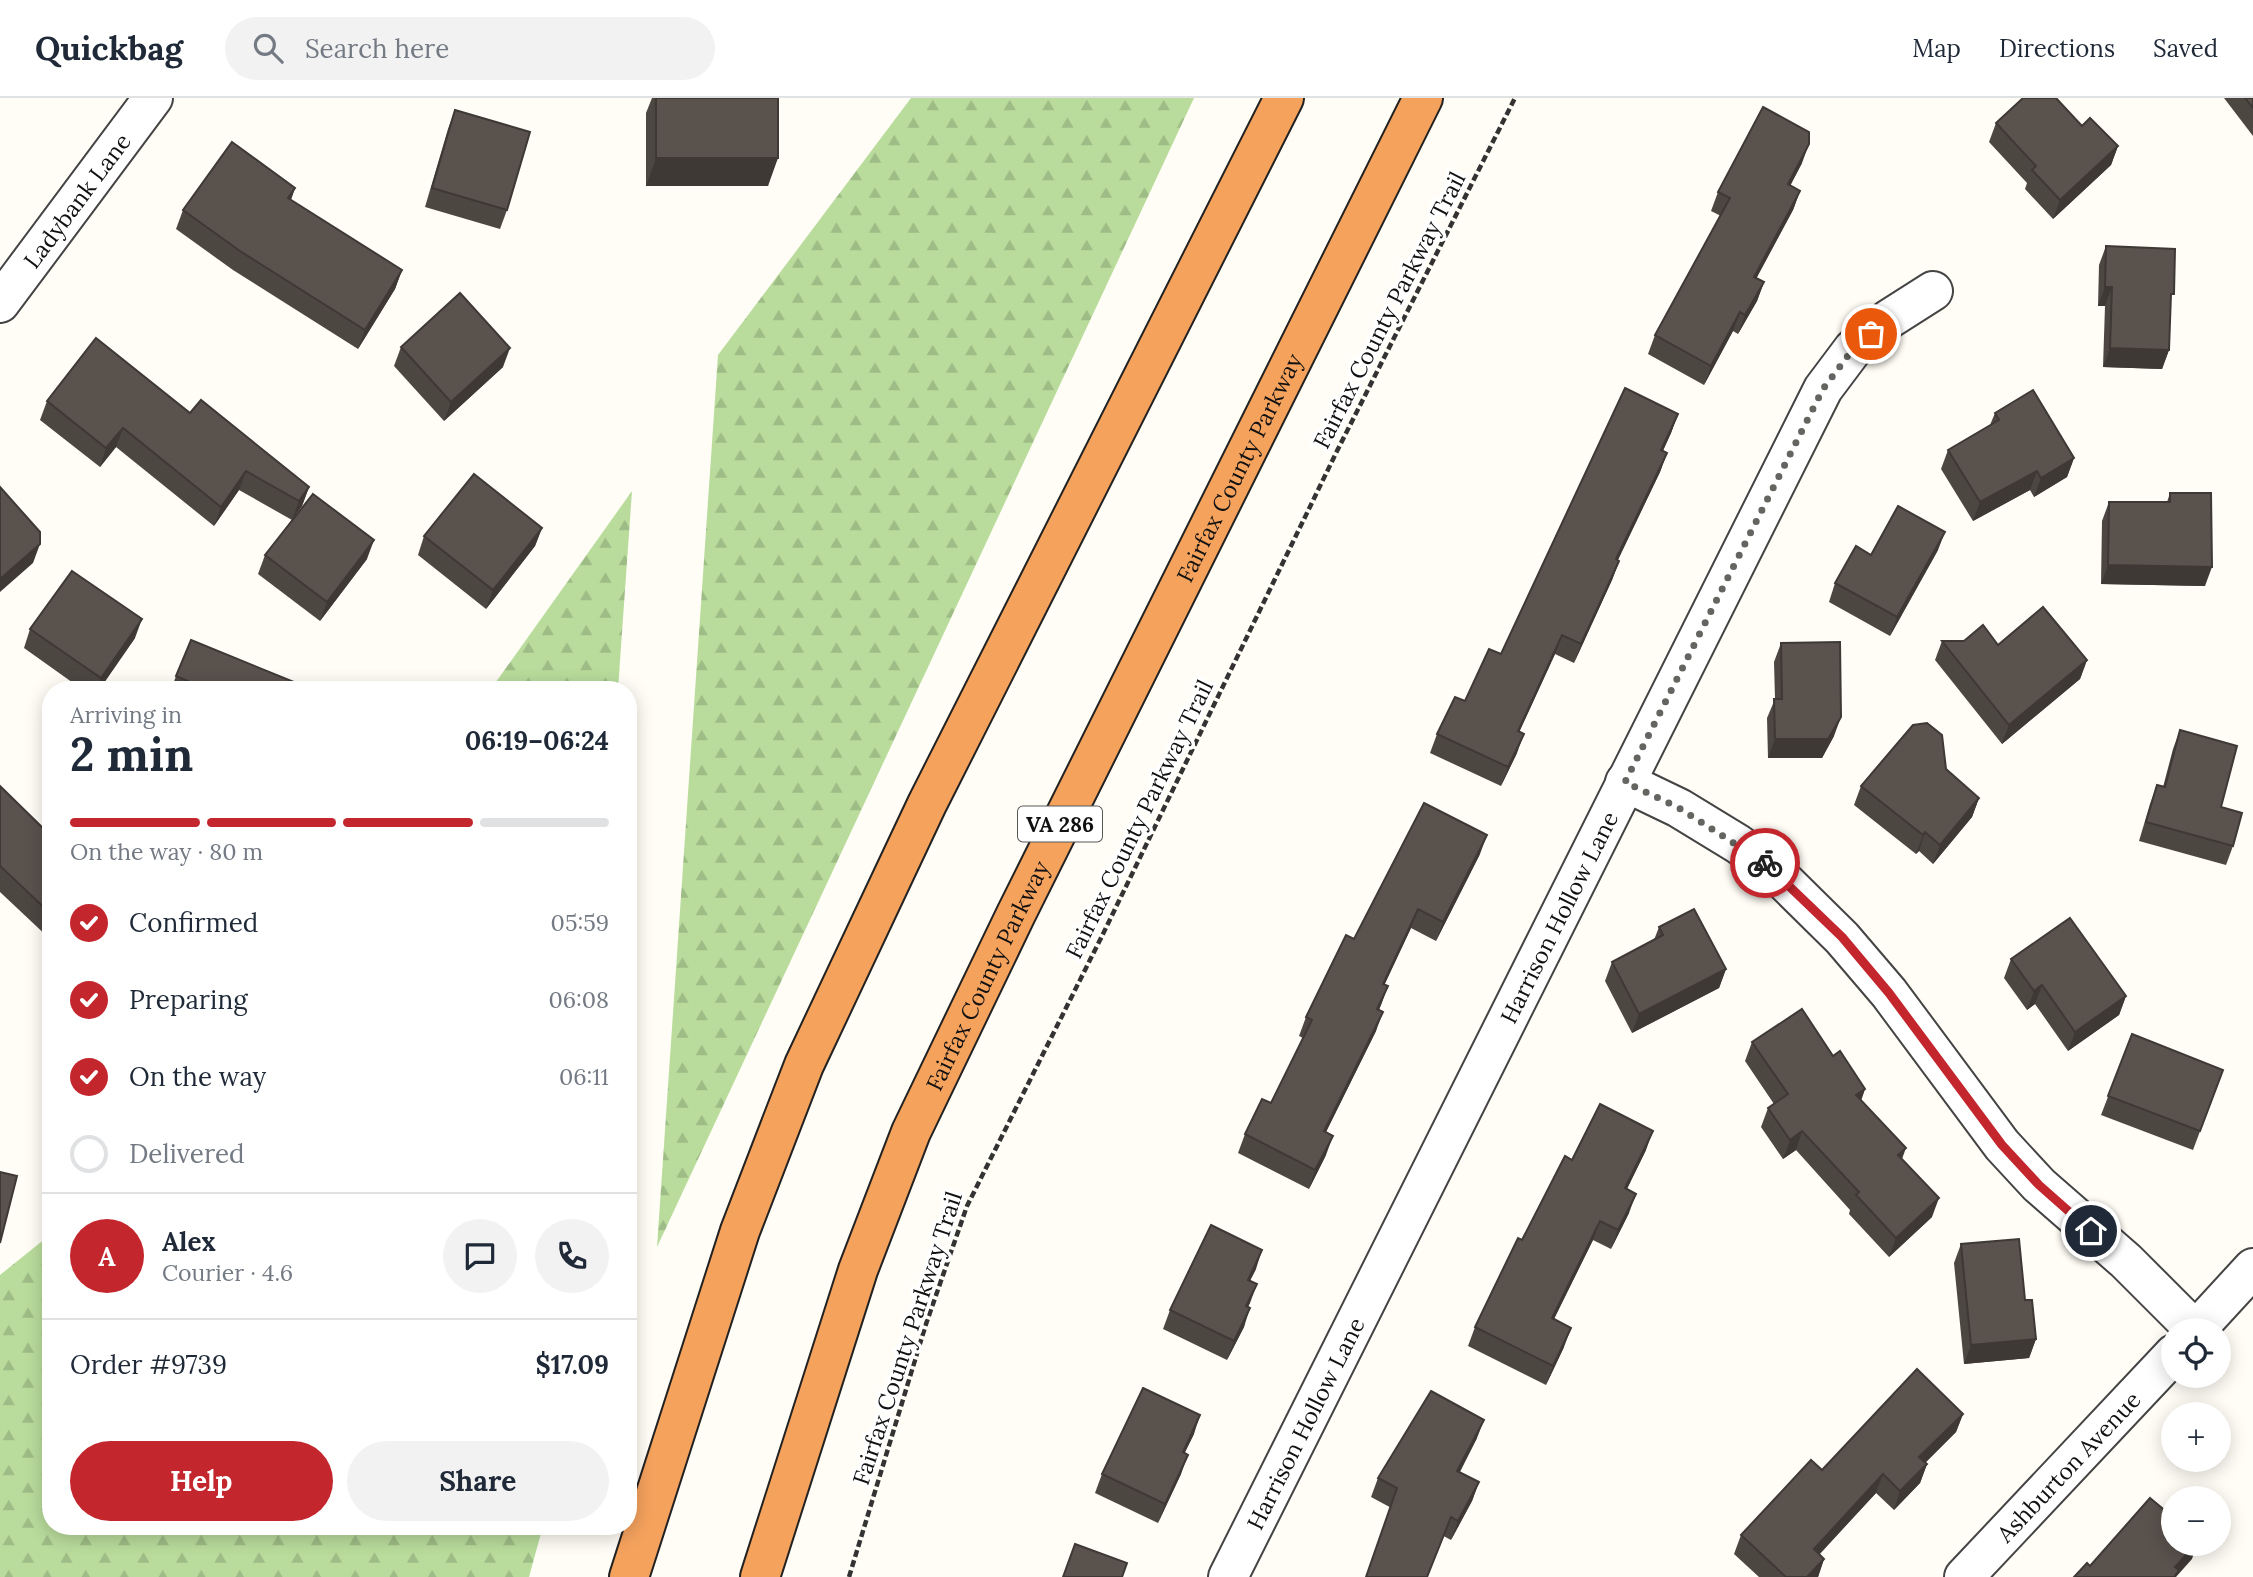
<!DOCTYPE html>
<html lang="en">
<head>
<meta charset="utf-8">
<style>
  :root { --surface:#fff; --page:#f2f2f3; --text:#1f2937; --muted:#747a83; --line:#e0e1e3; --accent:#c4262e }
  body { margin:0; font-family:Lora,serif; background:var(--page); color:var(--text); height:100vh; display:flex; flex-direction:column; font-size:26px; white-space:nowrap }
  * { box-sizing:border-box; margin:0 }
  p { font-size:23px; color:var(--muted) }
  .icon { flex:none; width:38px; height:38px; fill:none; stroke:currentColor; stroke-width:2; stroke-linecap:round; stroke-linejoin:round }
  .map { position:relative; flex:1; overflow:hidden }
  .sheet { position:absolute; left:42px; top:583px; width:595px; height:854px; display:flex; flex-direction:column; background:var(--surface); border-radius:28px; box-shadow:0 4px 18px #0003 }
  .sheet>* { flex:none }
  .buttons { position:absolute; left:2161px; top:1220px; display:grid; gap:14px }
  .buttons a { display:grid; place-items:center; width:70px; height:70px; border-radius:50%; background:var(--surface); box-shadow:0 4px 18px #0003; font-size:35px }
  .pin { position:absolute; display:grid; place-items:center; width:60px; height:60px; color:#fff; margin:-30px; border:4px solid #fff; border-radius:50%; box-shadow:0 2px 7px #0007 }
  .courier { position:absolute; display:grid; place-items:center; width:70px; height:70px; margin:-35px; border:5px solid #c4262e; border-radius:50%; background:#fff; color:#222; box-shadow:0 2px 9px #0007 }
  .headline em { font-style:normal; font-weight:700 }
  .headline div { display:flex; flex-direction:column-reverse }
  .headline { display:flex; align-items:center; justify-content:space-between; height:119px; padding:0 28px }
  h1 { font-size:46px; font-weight:700; line-height:52px }
  .bar { display:grid; grid-template-columns:repeat(4,1fr); gap:10px 7px; align-content:center; height:84px; padding:0 28px }
  .bar i { height:9px; border-radius:5px; background:var(--line) }
  .bar .on { background:var(--accent) }
  .bar p { grid-column:span 4 }
  .line { display:flex; align-items:center; gap:18px; padding:0 28px; border-top:2px solid var(--line) }
  .line div { flex:1 }
  .round { display:grid; place-items:center; flex:none; width:74px; height:74px; border-radius:37px; background:var(--page) }
  ol { padding:0 28px; list-style:none }
  li { display:flex; align-items:center; gap:21px; height:77px }
  li p { margin-inline-start:auto }
  li .icon { padding:7px; border-radius:50%; background:var(--accent); color:#fff; stroke-width:4 }
  li:last-child { color:var(--muted) }
  li i { width:38px; height:38px; border:4px solid var(--line); border-radius:50% }
  .primary-button { display:flex; gap:14px; margin-top:auto; padding:14px 28px }
  .primary-button a { flex:1; height:80px; border-radius:42px; background:var(--accent); color:#fff; font-size:28px; font-weight:700; line-height:80px; text-align:center }
  .primary-button a+a { background:var(--page); color:var(--text) }
  header { display:flex; align-items:center; gap:42px; box-sizing:border-box; height:98px; padding:0 35px; background:var(--surface); border-bottom:2px solid var(--line) }
  header strong { font-size:33px }
  nav { display:flex; gap:38px; margin-inline-start:auto; font-size:24px }
  .search { width:490px; height:63px; background:var(--page); display:flex; align-items:center; gap:18px; box-sizing:border-box; padding:0 24px; border-radius:38px; color:var(--muted); font-size:26px }
  .map>svg:first-child { display:block }
  .forest { fill:url(#forest-firs) }
  .lines { fill:none; stroke-linecap:round; stroke-linejoin:round }
  .minor-casing { stroke:#444; stroke-width:42 }
  .highway-casing { stroke:#222; stroke-width:42 }
  .path { stroke:#333; stroke-width:4.5; stroke-dasharray:7 3.5; stroke-linecap:butt }
  .minor { stroke:#fff; stroke-width:38 }
  .highway { stroke:#f5a25d; stroke-width:38 }
  .wall { fill:#4d4742 }
  .shaded-wall { fill:#3f3936 }
  .building { fill:#5a524d; stroke:#3f3936; stroke-width:2 }
  .done { stroke:#646461; stroke-width:7; stroke-dasharray:0 12.6 }
  .route { stroke:#c4262e; stroke-width:9 }
  .labels { text-anchor:middle; dominant-baseline:central; stroke-width:7; stroke-linejoin:round; paint-order:stroke }
  .shield { fill:#fff; stroke:#585858; stroke-width:2 }
  .shield-label { font-size:21px; font-weight:bold; fill:#111 }
  .street-label { font-size:23px; fill:#111; stroke:#fff }
</style>
</head>
<body>
<header>
<strong>Quickbag</strong>
<div class="search"><svg class="icon" aria-label="search" viewBox="0 0 24 24"><circle cx="10" cy="10" r="6"/><path d="M15 15l6 6"/></svg>Search here</div>
<nav><a>Map</a><a>Directions</a><a>Saved</a></nav>
</header>
<div class="map">
<svg width="2253" height="1479" viewBox="0 0 2253 1479">
  <defs>
    <pattern id="forest-firs" width="22" height="20" patternUnits="userSpaceOnUse" patternTransform="scale(1.75)"><rect width="22" height="20" fill="#b9dc9c"/><path d="M5 1l3.5 6h-7zM16 11l3.5 6h-7z" fill="#9ebc85"/></pattern>
  </defs>
  <rect width="100%" height="100%" fill="#fffdf5"/>
  <g class="forest">
    <path d="M911 0H1194L657 1149 718 257Z"/>
    <path d="M632 393 618 591H491Z"/>
    <path d="M51 1136V1428H543L529 1479H0V1177Z"/>
  </g>
  <g class="lines">
    <defs>
      <g id="minor">
        <path id="s1" d="M0 205 153 0"/>
        <path d="M1625 684 1679 710 1738 746 1770 769 1842 840 1889 895 2002 1047 2039 1087 2126 1163 2195 1232"/>
        <path d="M2196 1232 2253 1170"/>
        <path id="s2" d="M1228 1479 1823 291 1853 251 1889 221 1933 193"/>
        <path id="s3" d="M1964 1479 2174 1256"/>
      </g>
      <g id="highway">
        <path d="M629 1479 740 1133 804 967 927 706 1284 0"/>
        <path id="s4" d="M760 1479 858 1172 911 1034 1016 816 1423 0"/>
      </g>
    </defs>
    <use href="#minor" class="minor-casing"/>
    <use href="#highway" class="highway-casing"/>
    <path class="path" d="M849 1479 926 1226 967 1108 1101 840 1337 353 1515 0"/>
    <use href="#minor" class="minor"/>
    <use href="#highway" class="highway"/>
  </g>
  <g class="wall">
    <path d="M652 0H778L768 88H646V15Z"/>
    <path d="M2224 0H2253V38Z"/>
    <path d="M455 12 507 112 500 131 425 109 448 31Z"/>
    <path d="M1996 25 2082 28 2118 48 2111 67 2053 121 2025 91 2027 85 1989 44Z"/>
    <path d="M1802 65 1790 88 1800 93 1793 112 1756 180 1764 184 1757 203 1738 236 1733 233 1704 287 1648 256 1655 237 1721 118 1711 113 1718 94Z"/>
    <path d="M295 90 291 102 402 172 395 191 358 251 233 172 176 131 183 112Z"/>
    <path d="M2106 148 2171 206 2169 252 2162 271 2103 269 2105 208H2098L2099 167Z"/>
    <path d="M401 249 503 269 444 323 394 268Z"/>
    <path d="M47 303 190 315 309 389 302 408 292 422 239 392 214 428 116 349 100 369 40 322Z"/>
    <path d="M1995 315 2074 360 2067 379 2034 399 2030 392 1973 423 1941 371 1948 352 1990 327Z"/>
    <path d="M1678 316 1671 335 1663 353 1667 355 1660 374 1618 462 1619 463 1612 482 1574 565 1555 556 1519 634 1517 655 1501 688 1430 655 1437 636 1465 603 1501 556Z"/>
    <path d="M2170 395 2205 488 2101 486 2102 423 2109 404H2167Z"/>
    <path d="M542 430 535 448 486 511 418 457 424 438Z"/>
    <path d="M1938 452 1890 538 1829 504 1835 485 1871 457Z"/>
    <path d="M265 457 367 461 320 523 258 476Z"/>
    <path d="M30 531 135 540 99 592H83L24 550Z"/>
    <path d="M1942 543 2087 562 2080 581 2002 646 1935 562Z"/>
    <path d="M1781 545 1834 638 1822 660H1768L1767 620 1775 601 1774 564Z"/>
    <path d="M176 578 311 592H171Z"/>
    <path d="M2180 632 2221 709 2233 748 2226 767 2139 743 2150 706 2157 687 2163 689 2173 651Z"/>
    <path d="M1946 671 1979 700 1972 719 1933 766 1919 753 1916 756 1854 707 1861 688Z"/>
    <path d="M0 688 51 738V842L0 794Z"/>
    <path d="M1480 756 1436 843 1411 830 1384 887 1388 888 1379 912 1376 933 1326 1034V1057L1309 1091 1238 1055 1245 1036 1271 1005 1303 940 1299 938 1306 919 1354 841Z"/>
    <path d="M1659 829 1726 871 1719 890 1632 935 1605 883 1612 864 1654 842Z"/>
    <path d="M2011 861 2126 898 2119 917 2068 953 2035 906 2027 912 2004 880Z"/>
    <path d="M2132 936 2223 972 2193 1052 2101 1017Z"/>
    <path d="M1752 944 1833 958 1865 991 1861 1003 1902 1061 1932 1119 1889 1159 1849 1116 1850 1112 1796 1052 1783 1061 1761 1029 1768 1010 1774 1006 1745 963Z"/>
    <path d="M1646 1052 1627 1091 1629 1115 1611 1151 1593 1142 1554 1221 1564 1249 1546 1287 1468 1248 1475 1229 1572 1062Z"/>
    <path d="M1961 1146 2025 1202 2036 1241 2029 1260 1964 1266 1954 1165Z"/>
    <path d="M1256 1171 1250 1182V1205L1248 1208 1244 1229 1227 1262 1163 1231 1170 1212Z"/>
    <path d="M1963 1316 1956 1334 1925 1365 1927 1366 1920 1385 1894 1412 1876 1395 1819 1456 1824 1461 1818 1479H1759L1734 1456 1741 1437 1822 1372Z"/>
    <path d="M1194 1336 1184 1355 1181 1376 1158 1425 1095 1395 1102 1376Z"/>
    <path d="M1477 1340 1460 1374 1479 1384 1472 1403 1451 1442 1371 1399 1378 1380Z"/>
  </g>
  <g class="shaded-wall">
    <path d="M1809 46 1802 65 1781 105 1788 86Z"/>
    <path d="M2118 48 2111 67 2053 121 2060 102Z"/>
    <path d="M656 60H778L768 88H646Z"/>
    <path d="M295 90 288 109V100Z"/>
    <path d="M1800 93 1793 112 1747 198 1754 179Z"/>
    <path d="M402 172 395 191 358 251 365 232Z"/>
    <path d="M1764 184 1757 203 1738 236 1745 217Z"/>
    <path d="M2105 189H2112L2105 208H2098Z"/>
    <path d="M1740 214 1733 233 1704 287 1711 268Z"/>
    <path d="M510 250 503 269 444 323 451 304Z"/>
    <path d="M2110 250 2169 252 2162 271 2103 269Z"/>
    <path d="M1678 316 1671 335 1654 371 1661 352Z"/>
    <path d="M123 330 116 349 100 369 106 350Z"/>
    <path d="M1667 355 1660 374 1609 480 1616 461Z"/>
    <path d="M2074 360 2067 379 2034 399 2041 380Z"/>
    <path d="M246 373 239 392 214 428 221 409Z"/>
    <path d="M2037 373 2030 392 1973 423 1980 404Z"/>
    <path d="M309 389 302 408 292 422 299 403Z"/>
    <path d="M542 430 535 448 486 511 493 492Z"/>
    <path d="M1945 434 1938 452 1890 538 1897 519Z"/>
    <path d="M374 442 367 461 320 523 327 504Z"/>
    <path d="M40 446 33 465 0 494V481Z"/>
    <path d="M1619 463 1612 482 1574 565 1581 546Z"/>
    <path d="M2108 467 2212 469 2205 488 2101 486Z"/>
    <path d="M142 521 135 540 99 592H97L101 580Z"/>
    <path d="M1562 537 1555 556 1511 652 1518 633Z"/>
    <path d="M2087 562 2080 581 2002 646 2009 627Z"/>
    <path d="M1841 619 1834 638 1822 660H1768L1775 641Z"/>
    <path d="M1524 636 1517 655 1501 688 1508 669Z"/>
    <path d="M1979 700 1972 719 1933 766 1940 747Z"/>
    <path d="M1925 734 1919 753 1916 756 1923 737Z"/>
    <path d="M1487 737 1480 756 1436 843 1443 824Z"/>
    <path d="M1418 811 1411 830 1376 905 1383 886Z"/>
    <path d="M1726 871 1719 890 1632 935 1639 916Z"/>
    <path d="M2042 887 2035 906 2027 912 2034 893Z"/>
    <path d="M1388 888 1381 907 1370 930 1377 911Z"/>
    <path d="M2126 898 2119 917 2068 953 2075 934Z"/>
    <path d="M1383 914 1376 933 1317 1052 1324 1033Z"/>
    <path d="M1865 991 1858 1010 1856 997Z"/>
    <path d="M1653 1033 1646 1052 1618 1109 1625 1090Z"/>
    <path d="M1802 1033 1796 1052 1783 1061 1790 1042Z"/>
    <path d="M1333 1038 1326 1057 1309 1091 1315 1072Z"/>
    <path d="M1906 1050 1899 1069 1898 1057Z"/>
    <path d="M1636 1096 1629 1115 1611 1151 1618 1132Z"/>
    <path d="M1939 1100 1932 1119 1889 1159 1896 1140Z"/>
    <path d="M1600 1123 1593 1142 1545 1239 1552 1220Z"/>
    <path d="M1262 1152 1256 1171 1241 1201 1248 1182Z"/>
    <path d="M1257 1186 1250 1205 1239 1227 1246 1208Z"/>
    <path d="M1250 1210 1244 1229 1227 1262 1234 1243Z"/>
    <path d="M1571 1230 1564 1249 1546 1287 1553 1268Z"/>
    <path d="M2036 1241 2029 1260 1964 1266 1971 1247Z"/>
    <path d="M1963 1316 1956 1334 1912 1378 1919 1359Z"/>
    <path d="M1200 1317 1194 1336 1176 1373 1183 1354Z"/>
    <path d="M1484 1322 1477 1340 1450 1392 1457 1373Z"/>
    <path d="M1188 1357 1181 1376 1158 1425 1165 1406Z"/>
    <path d="M1927 1366 1920 1385 1894 1412 1900 1393Z"/>
    <path d="M1883 1376 1876 1395 1807 1470 1814 1451Z"/>
    <path d="M1479 1384 1472 1403 1451 1442 1458 1423Z"/>
    <path d="M2196 1446H2197L2192 1461 2176 1479H2172L2175 1469Z"/>
    <path d="M1824 1461 1818 1479H1807Z"/>
  </g>
  <g class="building">
    <rect x="656" y="0" width="122" height="60"/>
    <path d="M2023 0H2056L2082 28 2090 20 2118 48 2060 102 2032 72 2036 68 1996 25Z"/>
    <path d="M2245 0H2253V10Z"/>
    <path d="M1763 9 1809 34V46L1788 86 1800 93 1754 179 1764 184 1745 217 1740 214 1711 268 1655 237 1730 100 1718 94Z"/>
    <path d="M455 12 530 34 507 112 432 90Z"/>
    <path d="M232 44 295 90 288 100 402 172 365 232 240 153 183 112Z"/>
    <path d="M2106 148 2175 151 2174 196H2171L2169 252 2110 250 2112 189H2105Z"/>
    <path d="M460 195 510 250 451 304 401 249Z"/>
    <path d="M96 240 190 315 201 302 309 389 299 403 246 373 221 409 123 330 106 350 47 303Z"/>
    <path d="M1625 290 1678 316 1661 352 1667 355 1616 461 1619 463 1581 546 1562 537 1518 633 1524 636 1508 669 1437 636 1455 599 1465 603 1489 551 1501 556Z"/>
    <path d="M2033 292 2074 360 2041 380 2037 373 1980 404 1948 352 1999 322 1995 315Z"/>
    <path d="M474 376 542 430 493 492 424 438Z"/>
    <path d="M0 389 40 434V446L0 481Z"/>
    <path d="M2170 395H2211L2212 469 2108 467 2109 404H2170Z"/>
    <path d="M313 396 374 442 327 504 265 457Z"/>
    <path d="M1898 408 1945 434 1897 519 1835 485 1856 448 1871 457Z"/>
    <path d="M72 473 142 521 101 580 30 531Z"/>
    <path d="M2043 509 2087 562 2009 627 1942 543H1964L1983 527 1998 547Z"/>
    <path d="M191 542 311 591 208 592 176 578Z"/>
    <path d="M1840 544 1841 619 1828 641H1775L1774 601H1782L1781 545Z"/>
    <path d="M1927 625 1942 637 1946 671 1979 700 1940 747 1925 734 1923 737 1861 688 1913 627Z"/>
    <path d="M2180 632 2237 648 2221 709 2242 715 2233 748 2146 724 2157 687 2165 689Z"/>
    <path d="M0 688 51 738V816L0 768Z"/>
    <path d="M1424 705 1487 737 1443 824 1418 811 1383 886 1388 888 1377 911 1383 914 1324 1033 1333 1038 1315 1072 1245 1036 1262 1001 1271 1005 1312 922 1306 919 1346 837 1354 841Z"/>
    <path d="M1694 811 1726 871 1639 916 1612 864 1663 837 1659 829Z"/>
    <path d="M2070 820 2126 898 2075 934 2042 887 2034 893 2011 861Z"/>
    <path d="M1802 911 1833 958 1840 953 1865 991 1856 997 1906 1050 1898 1057 1939 1100 1896 1140 1856 1097 1859 1094 1802 1033 1790 1042 1768 1010 1788 996 1752 944Z"/>
    <path d="M2132 936 2223 972 2200 1033 2108 998Z"/>
    <path d="M1600 1006 1653 1033 1625 1090 1636 1096 1618 1132 1600 1123 1552 1220 1571 1230 1553 1268 1475 1229 1518 1140 1522 1142 1565 1058 1572 1062Z"/>
    <path d="M0 1074 17 1078 0 1145Z"/>
    <path d="M1211 1127 1262 1152 1248 1182 1257 1186 1246 1208 1250 1210 1234 1243 1170 1212Z"/>
    <path d="M2019 1141 2025 1202H2032L2036 1241 1971 1247 1961 1146Z"/>
    <path d="M1917 1271 1963 1316 1919 1359 1927 1366 1900 1393 1883 1376 1814 1451 1824 1461 1807 1479H1786L1741 1437 1811 1362 1822 1372Z"/>
    <path d="M1143 1290 1200 1317 1183 1354 1188 1357 1165 1406 1102 1376Z"/>
    <path d="M1431 1293 1484 1322 1457 1373 1479 1384 1458 1423 1451 1419 1427 1479H1366L1397 1390 1378 1380Z"/>
    <path d="M2150 1400 2174 1420V1446H2196L2175 1469 2179 1472 2174 1479H2074L2087 1465 2090 1468Z"/>
    <path d="M1075 1446 1127 1465 1122 1479H1063Z"/>
  </g>
  <g class="lines">
    <path class="done" d="M1765 765 1679 710 1625 684 1823 291 1853 251 1871 236"/>
    <path class="route" d="M1765 765 1842 839 1889 895 2002 1047 2039 1087 2091 1133"/>
  </g>
  <g class="labels">
    <rect class="shield" x="1018" y="708.5" width="84" height="35" rx="5"/>
    <g class="shield-label">
      <text x="1060" y="726">VA 286</text>
    </g>
    <g class="street-label">
      <text stroke="none"><textPath href="#s1" startOffset="128">Ladybank Lane</textPath></text>
      <text transform="translate(1389 212) rotate(-63)">Fairfax County Parkway Trail</text>
      <text stroke="none"><textPath href="#s4" startOffset="1211">Fairfax County Parkway</textPath></text>
      <text transform="translate(1139 721) rotate(-64)">Fairfax County Parkway Trail</text>
      <text stroke="none"><textPath href="#s2" startOffset="738">Harrison Hollow Lane</textPath></text>
      <text stroke="none"><textPath href="#s4" startOffset="644">Fairfax County Parkway</textPath></text>
      <text transform="translate(907 1240) rotate(-72)">Fairfax County Parkway Trail</text>
      <text stroke="none"><textPath href="#s2" startOffset="172">Harrison Hollow Lane</textPath></text>
      <text stroke="none"><textPath href="#s3" startOffset="152">Ashburton Avenue</textPath></text>
    </g>
  </g>
</svg>
<div class="buttons">
<a><svg class="icon" aria-label="locate" viewBox="0 0 24 24"><circle cx="12" cy="12" r="6"/><path d="M12 2v4M12 18v4M2 12h4M18 12h4"/></svg></a>
<a>+</a>
<a>−</a>
</div>
<div class="pin" style="left:1871px;top:236px;background:#ea580c"><svg class="icon" aria-label="bag" viewBox="0 0 24 24"><path d="M5 8h14l-1 12H6zM9 8a3 3 0 0 1 6 0"/></svg></div>
<div class="pin" style="left:2091px;top:1133px;background:#1f2937"><svg class="icon" aria-label="home" viewBox="0 0 24 24"><path d="M3 11l9-7 9 7M6 9v11h12V9"/></svg></div>
<div class="courier" style="left:1765px;top:765px"><svg class="icon" aria-label="bike" viewBox="0 0 24 24"><circle cx="6" cy="16" r="4"/><circle cx="18" cy="16" r="4"/><path d="M6 16l4-8h5l3 8M10 8l3 8H6M13 5h3"/></svg></div>
<section class="sheet">
<div class="headline"><div><h1>2 min</h1><p>Arriving in</p></div><em>06:19–06:24</em></div>
<div class="bar"><i class="on"></i><i class="on"></i><i class="on"></i><i></i><p>On the way · 80 m</p></div>
<ol>
<li><svg class="icon" aria-label="check" viewBox="0 0 24 24"><path d="M5 12l5 5 9-10"/></svg>Confirmed<p>05:59</p></li>
<li><svg class="icon" aria-label="check" viewBox="0 0 24 24"><path d="M5 12l5 5 9-10"/></svg>Preparing<p>06:08</p></li>
<li><svg class="icon" aria-label="check" viewBox="0 0 24 24"><path d="M5 12l5 5 9-10"/></svg>On the way<p>06:11</p></li>
<li><i></i>Delivered</li>
</ol>
<div class="line" style="height:126px"><b class="round" style="background:var(--accent);color:#fff">A</b><div><b>Alex</b><p>Courier · 4.6</p></div><a class="round"><svg class="icon" aria-label="chat" viewBox="0 0 24 24"><path d="M4 5h16v11H9l-5 4z"/></svg></a><a class="round"><svg class="icon" aria-label="phone" viewBox="0 0 24 24"><path d="M5 4h4l2 5-3 2q2 4 5 5l2-3 5 2v4C11 20 4 13 5 4z"/></svg></a></div>
<div class="line" style="height:91px"><div>Order #9739</div><b>$17.09</b></div>
<div class="primary-button"><a>Help</a><a>Share</a></div>
</section>
</div>
</body>
</html>
